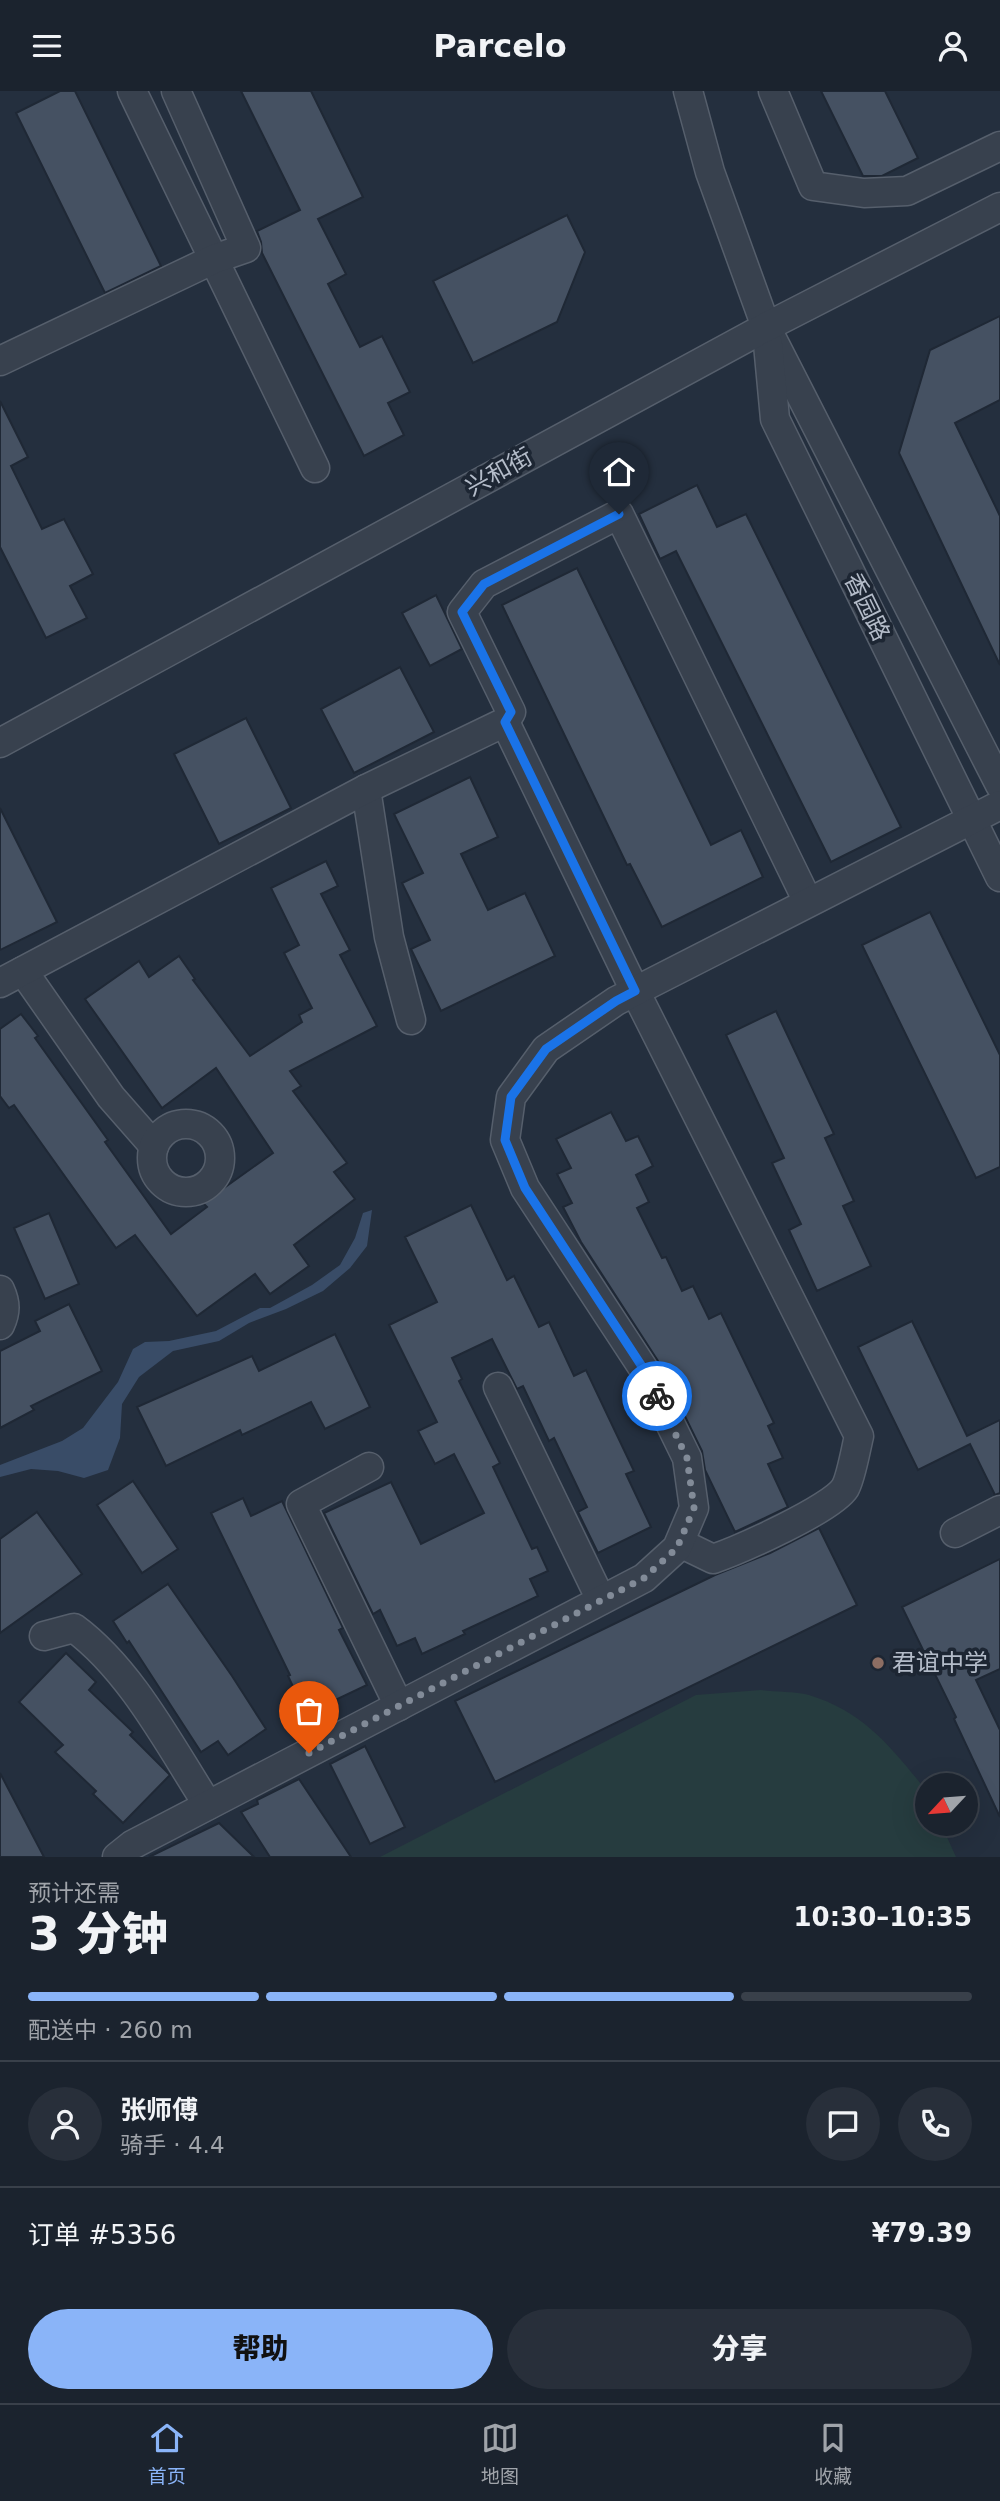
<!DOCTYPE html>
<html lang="zh">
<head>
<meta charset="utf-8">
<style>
  :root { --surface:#1b232e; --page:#282f3a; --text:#f1f3f6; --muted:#a0a4aa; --line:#39404a; --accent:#8ab4f8 }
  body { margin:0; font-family:"DejaVu Sans","Noto Sans SC",sans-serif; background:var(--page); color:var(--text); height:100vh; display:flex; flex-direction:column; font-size:26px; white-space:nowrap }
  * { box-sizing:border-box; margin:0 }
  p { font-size:23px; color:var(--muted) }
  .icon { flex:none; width:38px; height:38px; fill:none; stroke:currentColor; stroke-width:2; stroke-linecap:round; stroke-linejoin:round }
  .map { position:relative; height:1766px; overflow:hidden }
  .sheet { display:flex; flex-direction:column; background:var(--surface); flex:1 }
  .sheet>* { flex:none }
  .needle { width:46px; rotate:244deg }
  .buttons { position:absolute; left:915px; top:1682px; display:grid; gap:14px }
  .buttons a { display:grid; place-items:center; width:63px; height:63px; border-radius:50%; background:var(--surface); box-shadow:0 7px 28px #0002,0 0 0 2px var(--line); font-size:35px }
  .pin { position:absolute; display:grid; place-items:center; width:60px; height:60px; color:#fff; margin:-72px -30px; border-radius:50% 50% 50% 0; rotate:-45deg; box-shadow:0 0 7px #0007 }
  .pin .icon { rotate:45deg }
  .courier { position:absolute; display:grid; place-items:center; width:70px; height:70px; margin:-35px; border:5px solid #1a73e8; border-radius:50%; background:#fff; color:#222; box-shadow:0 2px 9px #0007 }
  .headline em { font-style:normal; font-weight:800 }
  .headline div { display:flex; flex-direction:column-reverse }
  .headline { display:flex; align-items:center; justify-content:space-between; height:119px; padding:0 28px }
  h1 { font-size:46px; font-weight:800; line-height:52px }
  .bar { display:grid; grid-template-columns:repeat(4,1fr); gap:10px 7px; align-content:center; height:84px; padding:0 28px }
  .bar i { height:9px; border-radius:5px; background:var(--line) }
  .bar .on { background:var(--accent) }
  .bar p { grid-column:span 4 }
  .line { display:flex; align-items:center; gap:18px; padding:0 28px; border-top:2px solid var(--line) }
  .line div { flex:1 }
  .round { display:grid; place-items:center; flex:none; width:74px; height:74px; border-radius:37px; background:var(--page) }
  .cta { display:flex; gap:14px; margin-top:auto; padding:14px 28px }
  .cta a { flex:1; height:80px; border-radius:42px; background:var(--accent); color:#111; font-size:28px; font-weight:800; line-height:80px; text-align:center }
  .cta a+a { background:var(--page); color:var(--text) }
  header { display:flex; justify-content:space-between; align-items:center; height:91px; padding:0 28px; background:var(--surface); font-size:32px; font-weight:800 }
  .tabs { display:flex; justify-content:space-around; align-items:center; height:98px; border-top:2px solid var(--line); background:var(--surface); font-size:19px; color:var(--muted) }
  .tabs a { display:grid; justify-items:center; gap:4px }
  .tabs .on { color:var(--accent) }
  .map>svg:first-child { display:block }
  .green { fill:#263c3f }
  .water { fill:#394c67 }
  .building { fill:#455162; stroke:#1f2835; stroke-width:2 }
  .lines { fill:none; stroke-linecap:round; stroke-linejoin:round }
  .minor-casing { stroke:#565f6c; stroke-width:31 }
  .minor { stroke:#38414e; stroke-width:28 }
  .done { stroke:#828b98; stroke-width:7; stroke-dasharray:0 12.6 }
  .route { stroke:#1a73e8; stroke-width:9 }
  .education-dot { fill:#8d6e63; stroke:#1d2633; stroke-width:2.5 }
  .labels { text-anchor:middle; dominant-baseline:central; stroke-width:7; stroke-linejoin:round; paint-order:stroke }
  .street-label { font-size:24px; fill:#b4bcc9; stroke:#1d2633 }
  .poi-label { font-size:24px; fill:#b4bcc9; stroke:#1d2633; text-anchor:start }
</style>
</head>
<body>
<header><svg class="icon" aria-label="menu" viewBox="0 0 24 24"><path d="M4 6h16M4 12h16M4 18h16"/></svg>Parcelo<svg class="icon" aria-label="person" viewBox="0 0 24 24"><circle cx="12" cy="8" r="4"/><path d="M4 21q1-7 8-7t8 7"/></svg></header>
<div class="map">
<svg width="1000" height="1766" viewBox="0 0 1000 1766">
  <rect width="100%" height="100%" fill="#242f3e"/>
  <path class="green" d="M761 1599C776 1601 794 1600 809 1604 864 1621 891 1656 925 1698L927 1704 928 1732 941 1733 956 1766H380L696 1604Z"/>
  <path class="water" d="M372 1119 367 1155 350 1177 323 1200 286 1218 249 1232 219 1250 173 1260 139 1286 122 1313 120 1347 108 1379 84 1387 58 1380 31 1378 0 1386V1374L62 1350 83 1337 118 1291 133 1258 145 1251 169 1250 216 1240 260 1217H270L312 1194 340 1174 355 1147 363 1122Z"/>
  <g class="building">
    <path d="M60 0H75L161 175 105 202 16 22Z"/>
    <path d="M241 0H311L363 106 318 128 346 183 328 193 360 256 382 245 410 301 388 312 404 344 364 365 262 162 261 151 257 140 300 119Z"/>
    <path d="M821 0H885L918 67 882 85H863Z"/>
    <path d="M567 124 585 161 557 231 473 272 433 190Z"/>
    <path d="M1000 225V309L955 332 1000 425V574L899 362 930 259Z"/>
    <path d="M0 310 28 366 11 375 42 438 64 428 93 483 70 495 87 527 46 547 0 456Z"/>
    <path d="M697 394 717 436 746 423 901 736 831 771 676 460 660 468 639 423Z"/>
    <path d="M577 477 711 754 741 739 763 786 662 836 630 773 627 774 502 514Z"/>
    <path d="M436 504 462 558 430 575 402 522Z"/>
    <path d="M400 576 434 641 354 682 321 618Z"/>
    <path d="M246 627 291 717 219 753 174 663Z"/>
    <path d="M470 686 498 746 461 763 488 819 525 802 555 865 441 920 411 858 430 849 402 792 423 782 394 723Z"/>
    <path d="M0 717 57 831 0 859Z"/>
    <path d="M326 770 338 795 321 803 350 859 340 864 377 935 290 980 301 995 293 1000 347 1072 334 1081 355 1108 294 1154 309 1175 270 1203 255 1183 197 1225 135 1144 116 1157 14 1014 9 1017 0 1005V938L21 923 38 945 35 947 108 1049 105 1051 171 1143 207 1116 203 1112 273 1062 216 977 162 1017 85 908 139 870 149 886 179 865 195 888 193 889 250 965 302 931 299 924 312 917 284 862 299 854 271 797Z"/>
    <path d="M930 821 1000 964V1076L976 1087 862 854Z"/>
    <path d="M776 920 834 1043 825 1047 854 1110 843 1115 871 1175 817 1200 789 1139 801 1133 772 1072 784 1067 726 944Z"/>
    <path d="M611 1021 626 1050 638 1045 653 1075 636 1084 649 1111 637 1117 662 1167 666 1166 682 1200 693 1195 709 1228 721 1222 774 1332 768 1335 783 1367 768 1373 788 1416 735 1441 705 1379 702 1360 658 1270 581 1151 563 1116 572 1112 557 1083 571 1077 556 1048Z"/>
    <path d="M471 1114 507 1189 514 1185 539 1236 549 1231 574 1285 586 1279 634 1380 626 1383 651 1436 598 1462 578 1421 587 1416 554 1347 549 1350 523 1295 517 1298 492 1248 452 1267 462 1288 459 1290 500 1372 493 1376 532 1458 537 1456 548 1480 530 1488 538 1505 463 1540 465 1543 422 1563 415 1547 397 1555 380 1519 373 1523 324 1422 391 1391 421 1453 484 1422 454 1363 435 1373 418 1340 437 1331 389 1234 437 1211 405 1146Z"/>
    <path d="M49 1122 79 1193 45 1208 14 1137Z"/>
    <path d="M69 1213 102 1280 31 1315 34 1319 0 1337V1260L40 1240 35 1230Z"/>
    <path d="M912 1230 967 1345 1000 1329V1402L995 1404 970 1353 918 1379 858 1256Z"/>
    <path d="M335 1243 370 1316 325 1338 311 1311 242 1344 240 1339 166 1375 137 1316 252 1265 259 1280Z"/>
    <path d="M133 1390 178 1458 142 1482 97 1414Z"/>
    <path d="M243 1407 251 1425 282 1410 343 1537 339 1539 367 1594 306 1623 288 1585 290 1584 288 1580 211 1422Z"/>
    <path d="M37 1421 82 1483 0 1542V1448Z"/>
    <path d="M819 1437 857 1514 495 1691 455 1610 715 1484 770 1462Z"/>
    <path d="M1000 1468V1578L976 1589 1000 1639V1726L954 1628 956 1626 902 1516Z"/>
    <path d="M168 1493 232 1585 266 1638 228 1664 218 1650 201 1661 129 1550 127 1552 113 1530Z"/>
    <path d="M66 1562 96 1591 89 1599 133 1641 130 1644 170 1684 123 1732 93 1703 96 1700 55 1661 63 1654 19 1611Z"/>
    <path d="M365 1655 405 1736 370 1753 330 1673Z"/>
    <path d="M0 1682 44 1766H0Z"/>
    <path d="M299 1688 351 1766H270L241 1721 258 1713 257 1709Z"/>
    <path d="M219 1732 254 1766H149Z"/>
  </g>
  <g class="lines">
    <defs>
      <g id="minor">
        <path d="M132 0 315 377"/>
        <path d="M688 0 710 81 766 236 1000 694"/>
        <path d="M773 0 813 95 864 102 907 100 1000 55"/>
        <path d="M768 253 775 328 1000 786"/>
        <path d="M0 270 214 168 246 157 176 0"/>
        <path d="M505 631 635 900 859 1345C856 1357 851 1387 845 1397 832 1418 739 1459 713 1468L680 1452"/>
        <path d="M0 652 766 236 1000 116"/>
        <path d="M366 698 389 846 411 929"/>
        <path d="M23 880 111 1006 154 1055"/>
        <path d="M0 892 366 698 505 631 511 621 462 521 484 493 619 423 808 811"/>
        <circle cx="186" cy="1067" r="34"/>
        <path d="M0 1199C6 1212 6 1221 0 1234"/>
        <path d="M498 1296 601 1509"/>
        <path d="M369 1376 301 1413 399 1615"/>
        <path d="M955 1442 1000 1419"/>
        <path d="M44 1545 74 1537C131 1579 170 1655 208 1714"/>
        <path d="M117 1766 132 1754 644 1487 677 1457 694 1417 687 1367 643 1277 525 1097 505 1049 511 1006 546 958 616 910 1000 714"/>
      </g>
    </defs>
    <use href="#minor" class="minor-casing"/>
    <use href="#minor" class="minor"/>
  </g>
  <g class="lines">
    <path class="done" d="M309 1662 644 1487 677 1457 694 1417 687 1367 657 1305"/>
    <path class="route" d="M619 423 484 493 462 521 511 621 505 631 635 900 616 910 546 958 511 1006 505 1049 525 1097 643 1277 657 1305"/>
  </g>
  <circle class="education-dot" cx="878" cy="1572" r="7"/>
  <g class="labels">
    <g class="street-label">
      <text transform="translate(499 381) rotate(-29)">兴和街</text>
      <text transform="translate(867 516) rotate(64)">香园路</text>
    </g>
    <g class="poi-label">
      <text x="892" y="1572">君谊中学</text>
    </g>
  </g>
</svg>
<div class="buttons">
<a><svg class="needle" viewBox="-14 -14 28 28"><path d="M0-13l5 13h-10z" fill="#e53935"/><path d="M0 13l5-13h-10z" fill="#a0a4aa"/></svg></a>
</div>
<div class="pin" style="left:309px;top:1662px;background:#ea580c"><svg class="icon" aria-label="bag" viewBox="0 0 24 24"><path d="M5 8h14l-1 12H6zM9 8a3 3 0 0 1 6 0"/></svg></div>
<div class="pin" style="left:619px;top:423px;background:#1f2937"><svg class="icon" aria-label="home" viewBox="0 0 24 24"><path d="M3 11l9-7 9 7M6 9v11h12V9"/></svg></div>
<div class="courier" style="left:657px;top:1305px"><svg class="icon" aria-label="bike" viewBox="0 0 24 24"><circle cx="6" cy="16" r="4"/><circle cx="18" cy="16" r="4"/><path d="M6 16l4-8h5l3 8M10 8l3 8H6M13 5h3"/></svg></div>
</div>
<section class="sheet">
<div class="headline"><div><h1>3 分钟</h1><p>预计还需</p></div><em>10:30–10:35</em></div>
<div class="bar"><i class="on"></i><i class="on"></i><i class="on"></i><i></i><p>配送中 · 260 m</p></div>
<div class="line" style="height:126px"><a class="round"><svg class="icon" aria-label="person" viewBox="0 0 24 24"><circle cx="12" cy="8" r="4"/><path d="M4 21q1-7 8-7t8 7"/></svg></a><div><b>张师傅</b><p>骑手 · 4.4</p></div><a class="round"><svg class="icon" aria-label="chat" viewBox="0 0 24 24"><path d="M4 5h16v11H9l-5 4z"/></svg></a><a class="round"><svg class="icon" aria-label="phone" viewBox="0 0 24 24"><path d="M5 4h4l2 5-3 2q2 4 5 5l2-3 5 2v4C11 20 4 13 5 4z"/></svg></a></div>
<div class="line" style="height:91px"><div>订单 #5356</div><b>¥79.39</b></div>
<div class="cta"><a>帮助</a><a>分享</a></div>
</section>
<nav class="tabs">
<a class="on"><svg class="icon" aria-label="home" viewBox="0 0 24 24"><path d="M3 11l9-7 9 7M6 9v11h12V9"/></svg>首页</a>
<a><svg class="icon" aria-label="map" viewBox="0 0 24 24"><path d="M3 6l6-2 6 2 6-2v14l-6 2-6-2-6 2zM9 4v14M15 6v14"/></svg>地图</a>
<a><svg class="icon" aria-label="saved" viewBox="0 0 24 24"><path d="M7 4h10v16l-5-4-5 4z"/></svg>收藏</a>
</nav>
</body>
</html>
